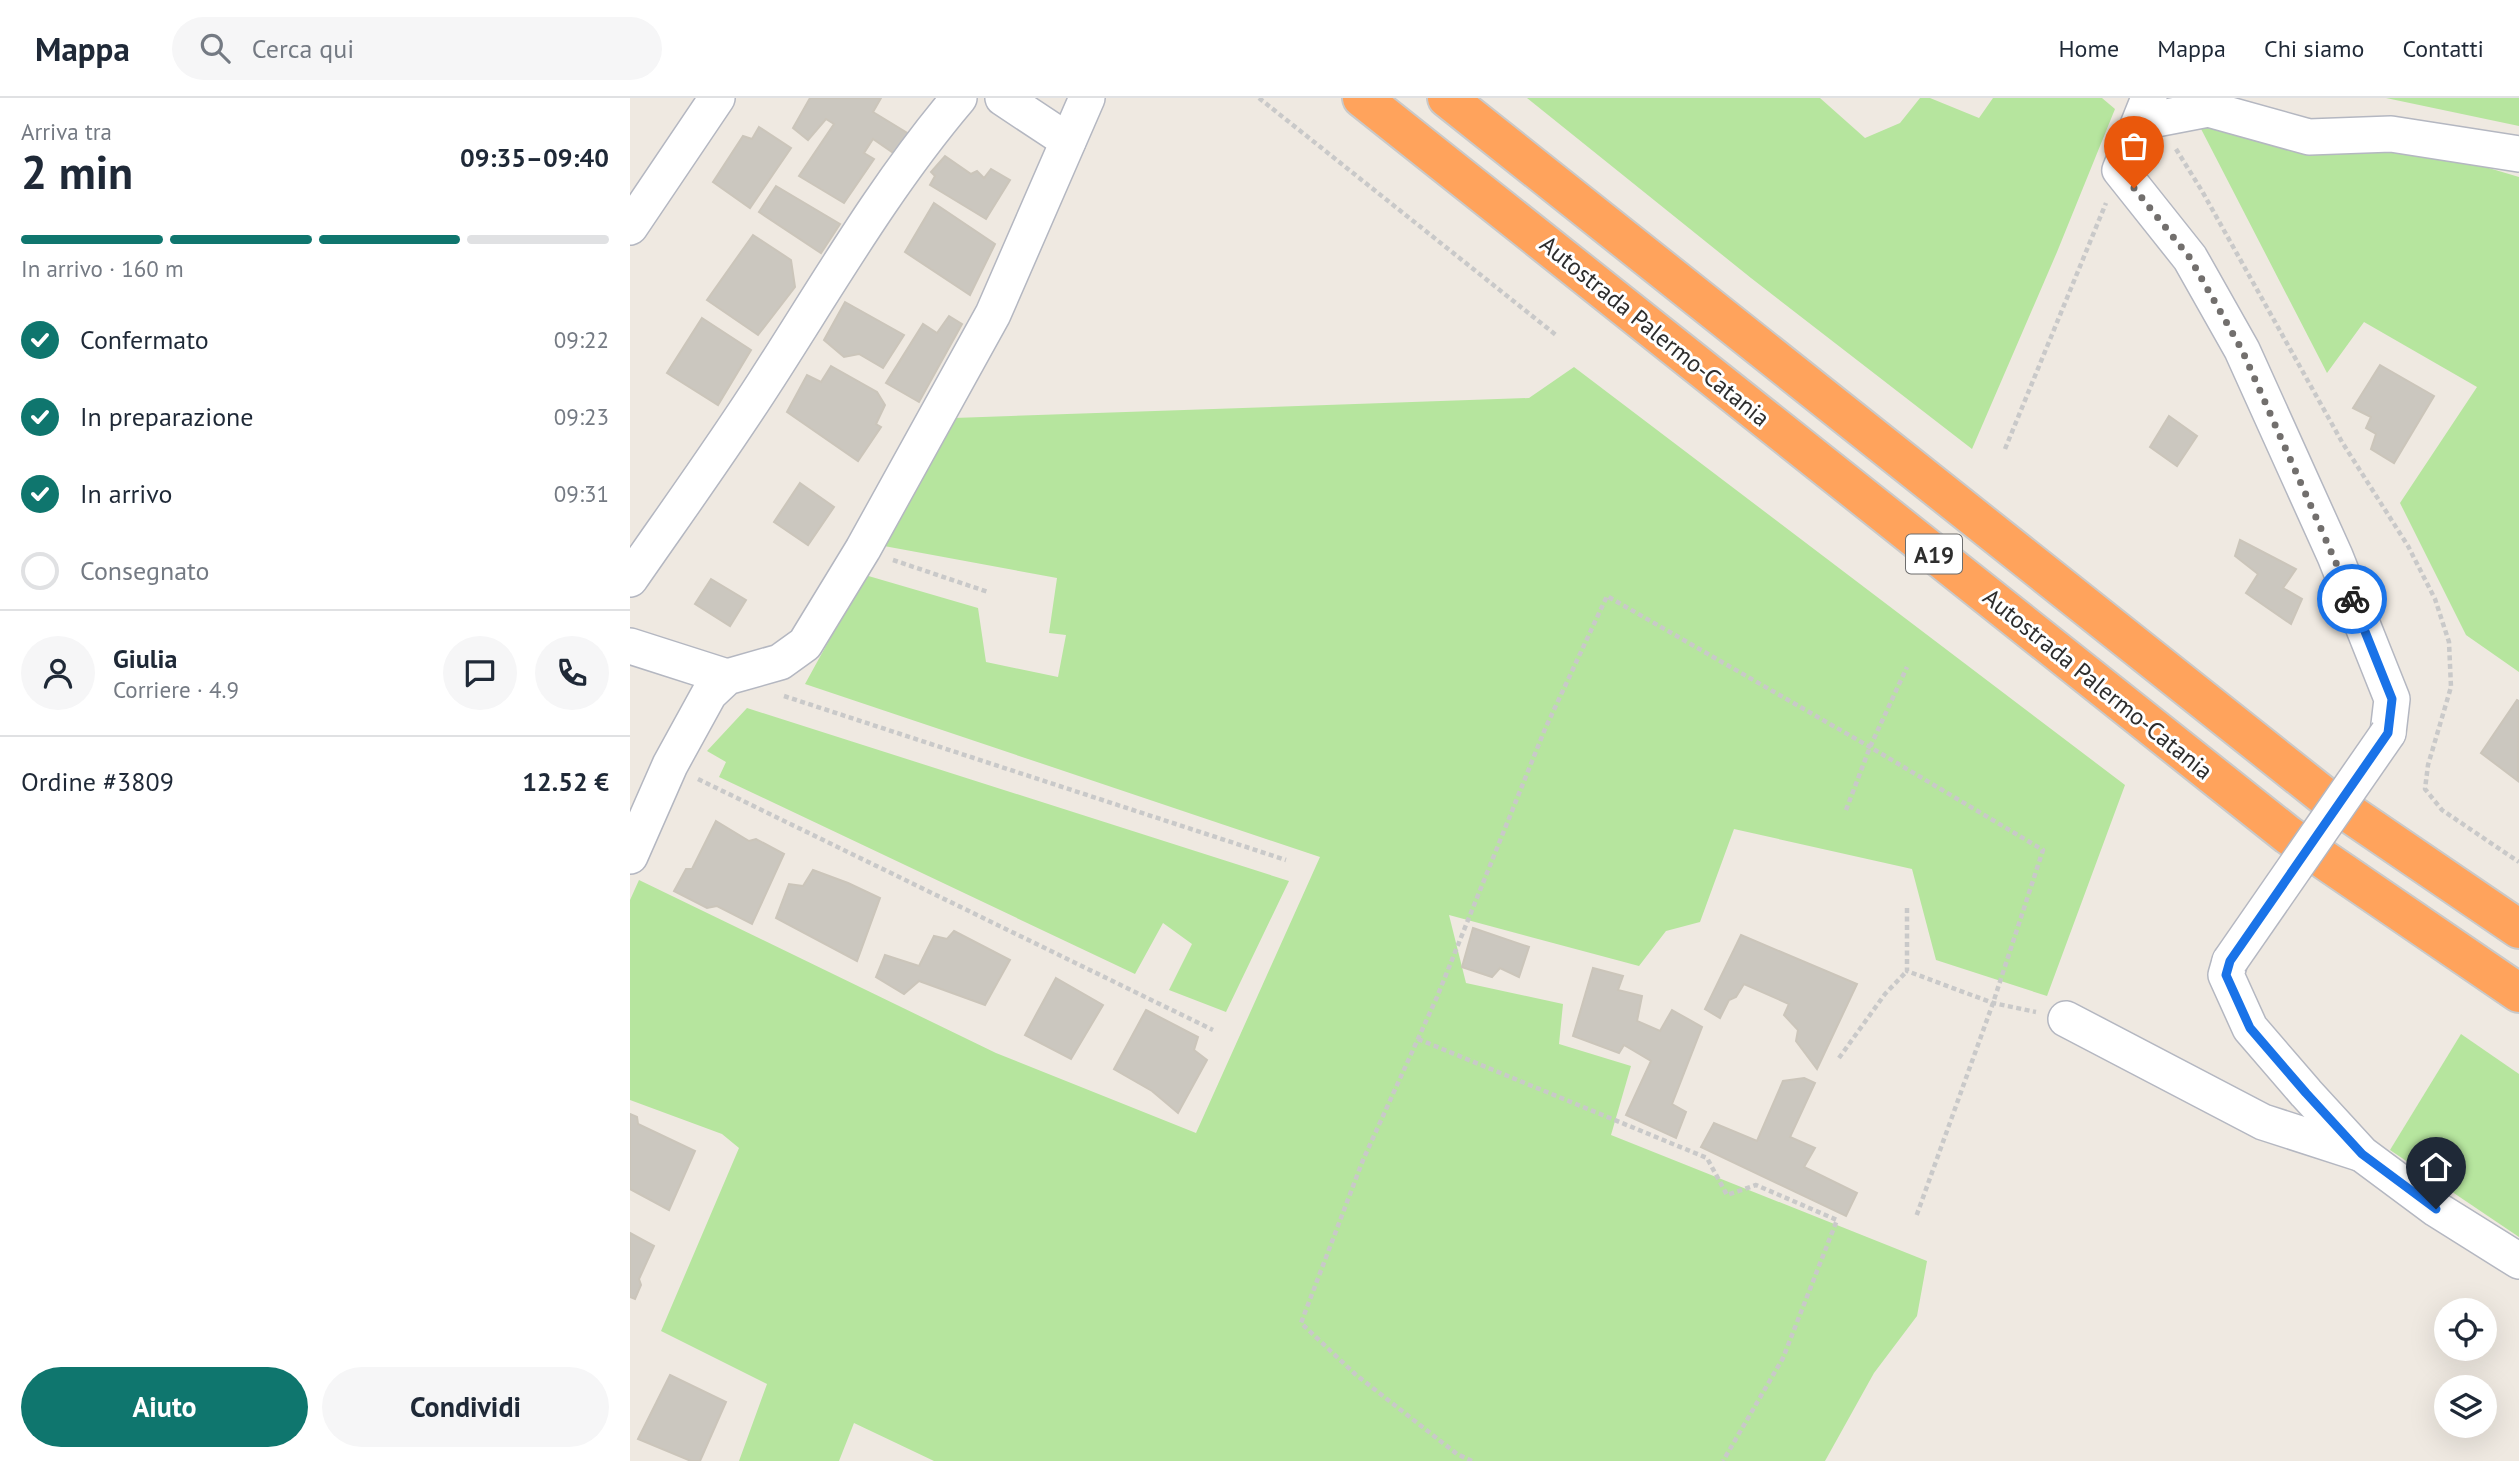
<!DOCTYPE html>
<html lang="it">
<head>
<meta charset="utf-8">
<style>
  :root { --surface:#fff; --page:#f6f6f7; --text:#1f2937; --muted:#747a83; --line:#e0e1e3; --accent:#0f766e }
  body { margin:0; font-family:"PT Sans",sans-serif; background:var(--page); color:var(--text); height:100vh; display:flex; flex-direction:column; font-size:26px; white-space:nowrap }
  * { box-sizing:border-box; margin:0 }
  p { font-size:23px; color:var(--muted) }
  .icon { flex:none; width:38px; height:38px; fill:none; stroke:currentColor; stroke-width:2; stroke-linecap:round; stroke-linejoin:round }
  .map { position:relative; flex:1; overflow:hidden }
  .details { display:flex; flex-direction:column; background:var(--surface); width:630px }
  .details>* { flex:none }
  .controls { position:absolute; left:1804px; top:1200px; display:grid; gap:14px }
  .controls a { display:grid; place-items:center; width:63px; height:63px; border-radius:50%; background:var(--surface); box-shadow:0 7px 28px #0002; font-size:35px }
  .pin { position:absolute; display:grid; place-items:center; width:60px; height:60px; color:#fff; margin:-72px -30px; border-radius:50% 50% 50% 0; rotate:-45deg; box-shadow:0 0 7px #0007 }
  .pin .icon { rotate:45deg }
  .courier { position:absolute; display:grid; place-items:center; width:70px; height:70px; margin:-35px; border:5px solid #1a73e8; border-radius:50%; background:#fff; color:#222; box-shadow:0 2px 9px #0007 }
  .head em { font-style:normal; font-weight:800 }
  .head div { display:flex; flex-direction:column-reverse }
  .head { display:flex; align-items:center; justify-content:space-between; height:119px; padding:0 21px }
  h1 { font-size:46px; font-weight:800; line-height:52px }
  .bar { display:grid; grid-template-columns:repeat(4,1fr); gap:10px 7px; align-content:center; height:84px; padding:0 21px }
  .bar i { height:9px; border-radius:5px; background:var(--line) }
  .bar .current { background:var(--accent) }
  .bar p { grid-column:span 4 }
  .line { display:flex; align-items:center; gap:18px; padding:0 21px; border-top:2px solid var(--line) }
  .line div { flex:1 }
  .round { display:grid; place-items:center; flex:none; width:74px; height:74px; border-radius:37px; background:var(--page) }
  ol { padding:0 21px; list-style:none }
  li { display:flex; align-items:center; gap:21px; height:77px }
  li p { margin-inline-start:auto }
  li .icon { padding:7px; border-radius:50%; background:var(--accent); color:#fff; stroke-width:4 }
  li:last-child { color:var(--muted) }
  li i { width:38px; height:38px; border:4px solid var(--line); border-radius:50% }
  .action { display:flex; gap:14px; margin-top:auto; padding:14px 21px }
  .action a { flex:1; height:80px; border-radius:42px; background:var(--accent); color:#fff; font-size:28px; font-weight:800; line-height:80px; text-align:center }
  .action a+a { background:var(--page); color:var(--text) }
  header { display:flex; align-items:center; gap:42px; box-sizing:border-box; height:98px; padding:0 35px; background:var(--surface); border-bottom:2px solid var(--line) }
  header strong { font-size:33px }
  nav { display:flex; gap:38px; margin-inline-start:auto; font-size:24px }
  .search { width:490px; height:63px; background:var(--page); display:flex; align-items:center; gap:18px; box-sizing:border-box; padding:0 24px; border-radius:38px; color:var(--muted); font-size:26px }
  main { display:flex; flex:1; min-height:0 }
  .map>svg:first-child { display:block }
  .green { fill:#b6e59e }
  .building { fill:#cbc7bf; stroke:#cbc5ba; stroke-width:2 }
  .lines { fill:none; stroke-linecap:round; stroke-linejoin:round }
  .minor-casing { stroke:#b4b7c1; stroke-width:38 }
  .highway-casing { stroke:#c9c9c9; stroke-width:42 }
  .path { stroke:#c9c9c9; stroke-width:4.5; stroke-dasharray:5 3.5; stroke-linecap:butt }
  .minor { stroke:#fff; stroke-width:35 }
  .highway { stroke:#ffa35c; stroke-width:38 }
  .minor-bridge-casing { stroke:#b4b7c1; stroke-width:38; stroke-linecap:butt }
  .minor-bridge { stroke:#fff; stroke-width:35 }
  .done { stroke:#726f6d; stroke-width:7; stroke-dasharray:0 12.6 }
  .route { stroke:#1a73e8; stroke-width:9 }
  .labels { text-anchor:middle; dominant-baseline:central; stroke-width:6; stroke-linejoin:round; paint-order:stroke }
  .shield { fill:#fff; stroke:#6d6d6d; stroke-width:2 }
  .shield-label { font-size:23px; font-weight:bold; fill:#2e2e2e }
  .street-label { font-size:24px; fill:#2e2e2e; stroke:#fff }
</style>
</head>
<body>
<header>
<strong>Mappa</strong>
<div class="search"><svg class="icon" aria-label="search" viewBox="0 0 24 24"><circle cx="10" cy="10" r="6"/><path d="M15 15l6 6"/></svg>Cerca qui</div>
<nav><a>Home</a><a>Mappa</a><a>Chi siamo</a><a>Contatti</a></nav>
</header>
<main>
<section class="details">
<div class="head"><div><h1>2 min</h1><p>Arriva tra</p></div><em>09:35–09:40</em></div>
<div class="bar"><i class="current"></i><i class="current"></i><i class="current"></i><i></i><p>In arrivo · 160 m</p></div>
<ol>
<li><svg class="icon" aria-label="check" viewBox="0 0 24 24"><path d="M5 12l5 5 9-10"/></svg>Confermato<p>09:22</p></li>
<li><svg class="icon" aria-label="check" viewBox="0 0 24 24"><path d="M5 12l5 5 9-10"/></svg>In preparazione<p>09:23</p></li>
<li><svg class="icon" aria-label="check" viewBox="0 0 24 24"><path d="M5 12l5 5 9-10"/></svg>In arrivo<p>09:31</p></li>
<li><i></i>Consegnato</li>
</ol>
<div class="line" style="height:126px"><a class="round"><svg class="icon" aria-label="person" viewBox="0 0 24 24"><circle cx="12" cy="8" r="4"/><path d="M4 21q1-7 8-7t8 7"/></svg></a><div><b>Giulia</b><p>Corriere · 4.9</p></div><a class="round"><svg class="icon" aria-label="chat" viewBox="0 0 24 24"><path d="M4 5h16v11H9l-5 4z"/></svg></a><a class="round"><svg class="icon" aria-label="phone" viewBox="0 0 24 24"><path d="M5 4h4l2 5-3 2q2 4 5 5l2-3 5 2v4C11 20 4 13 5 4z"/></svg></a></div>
<div class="line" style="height:91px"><div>Ordine #3809</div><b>12.52 €</b></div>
<div class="action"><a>Aiuto</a><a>Condividi</a></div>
</section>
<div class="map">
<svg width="1889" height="1363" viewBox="0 0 1889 1363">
  <rect width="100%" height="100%" fill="#efe9e1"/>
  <g class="green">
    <path d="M897 0H1190L1235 40 1270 25 1290 0H1300L1349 20 1363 0H1472L1485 11 1427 154 1342 351 1121 180Z"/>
    <path d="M1756 0H1889V28Z"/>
    <path d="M1569 27 1825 60 1889 79V574L1836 537 1770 405 1847 289 1734 224 1697 275Z"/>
    <path d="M944 269 1495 687 1417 898 1306 862 1282 771 1104 731 1070 824 1036 833 1009 868 819 817 836 885 933 906 929 946 1001 968 981 1037 1297 1163 1287 1218 1244 1275 1195 1363H304L224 1325 209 1363H109L137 1286 31 1233 109 1050 92 1036 0 1002V802L9 782 366 955 566 1035 690 759 175 586 235 477 348 510 356 564 428 579 436 537 419 535 427 480 254 448 324 320 899 300Z"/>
    <path d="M117 610 659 783 596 914 539 892 562 846 533 825 505 876 89 679 96 664 77 653Z"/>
    <path d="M1831 936 1889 976V1139L1760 1052Z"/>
  </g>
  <g class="building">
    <path d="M180 0H251L243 14 279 36 265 56 243 41 234 55 244 61 214 105 169 78 204 26 196 21 178 42 163 30Z"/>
    <path d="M129 29 161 50 120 110 83 84 113 38 122 41Z"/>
    <path d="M315 58 341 76 347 73 354 80 361 71 380 82 356 121 300 87 305 78 301 74Z"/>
    <path d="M146 88 210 126 191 155 129 114Z"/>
    <path d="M304 105 365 146 340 197 275 154Z"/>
    <path d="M123 137 161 162 165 189 128 237 77 202Z"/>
    <path d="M215 204 274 237 253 270 229 256 214 259 194 242Z"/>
    <path d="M319 218 332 226 289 304 256 285 293 226 307 235Z"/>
    <path d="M72 220 121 252 88 307 37 275Z"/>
    <path d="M1750 267 1804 298 1764 365 1741 351 1746 336 1736 330 1741 319 1723 310Z"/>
    <path d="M201 268 247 294 255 307 246 326 251 329 228 363 157 314 177 277 191 284Z"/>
    <path d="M1539 318 1567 338 1547 368 1520 349Z"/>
    <path d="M170 385 204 409 178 447 144 424Z"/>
    <path d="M1610 442 1666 471 1653 490 1672 501 1661 526 1616 495 1628 476 1605 458Z"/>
    <path d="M81 481 116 502 100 528 65 506Z"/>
    <path d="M1887 602 1889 603 1888 683 1851 655Z"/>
    <path d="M86 723 119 743 126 741 154 756 122 826 87 808 77 810 44 793 56 771H62Z"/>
    <path d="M183 772 218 785 250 800 227 863 146 820 159 786 173 788Z"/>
    <path d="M843 830 899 849 889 879 870 870 862 879 832 869Z"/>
    <path d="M324 833 380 862 355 907 289 883 274 896 246 879 255 857 289 868 304 838 317 841Z"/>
    <path d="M1111 837 1227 886 1187 971 1166 943 1168 932 1154 917 1159 906 1114 886 1106 899 1099 902 1090 920 1075 911Z"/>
    <path d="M963 870 993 878 988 892 1012 898 1007 923 1030 933 1042 912 1072 929 1042 1006 1056 1014 1046 1040 996 1017 1021 963 994 947 989 955 943 938Z"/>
    <path d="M426 880 473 907 441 961 395 937Z"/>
    <path d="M516 912 568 939 564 952 577 962 548 1015 522 993 484 971Z"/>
    <path d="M1174 980 1185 985 1160 1039 1185 1050 1174 1069 1227 1095 1216 1118 1071 1049 1084 1025 1127 1043 1153 983Z"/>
    <path d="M0 1016 7 1019 8 1026 65 1053 39 1112 0 1091Z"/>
    <path d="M0 1135 24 1148 9 1181 11 1187 5 1201 0 1199Z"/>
    <path d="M40 1277 96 1304 70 1363H61L8 1341Z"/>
  </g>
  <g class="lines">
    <defs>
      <g id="minor">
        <path d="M373 0 438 43"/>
        <path d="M1519 0 1490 72 1560 160 1612 252 1705 458 1762 601 1758 635"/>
        <path d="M1526 21 1578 11 1679 39 1761 36 1889 56"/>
        <path d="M0 129 87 0"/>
        <path d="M0 481C45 416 92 351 135 284 197 188 255 87 329 0"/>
        <path d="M0 548 97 579"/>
        <path d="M0 758 40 667 79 596 97 579 150 564 175 546 233 451 363 216 457 0"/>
        <path d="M1600 863 1596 877 1620 930 1676 995 1732 1056 1806 1111 1889 1163"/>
        <path d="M1436 921 1633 1024 1729 1055"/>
      </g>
      <g id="highway">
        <path d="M732 0 1658 737 1889 895"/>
        <path d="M817 0 1694 698 1889 831"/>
      </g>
    </defs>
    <use href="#minor" class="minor-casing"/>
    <use href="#highway" class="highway-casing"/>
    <g class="path">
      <path d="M629 0 926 237"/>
      <path d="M1546 51 1572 93 1712 344 1778 448 1805 501 1819 544 1821 589 1798 667 1795 691 1812 712 1889 764"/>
      <path d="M1375 351 1476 105"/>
      <path d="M263 462 358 494"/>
      <path d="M154 598 656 762"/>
      <path d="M68 681 583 932"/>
      <path d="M1216 712 1240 649 1277 569"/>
      <path d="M1277 810V873L1363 905 1406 914"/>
      <path d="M788 941 1077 1060 1097 1097 1126 1087 1207 1122 1153 1260 1093 1363"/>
      <path d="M1209 960 1255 896 1277 873"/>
      <path d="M842 1363 827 1356 725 1276 671 1225 733 1062 807 899 915 631 977 498 1240 649 1413 752 1363 905 1286 1119"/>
    </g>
    <use href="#minor" class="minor"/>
    <use href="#highway" class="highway"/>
    <defs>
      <path id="minor-bridge" d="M1600 863 1758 635"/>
    </defs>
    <use href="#minor-bridge" class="minor-bridge-casing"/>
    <use href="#minor-bridge" class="minor-bridge"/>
  </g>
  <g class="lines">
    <path class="done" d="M1504 90 1560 160 1612 252 1722 501"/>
    <path class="route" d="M1722 501 1762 601 1758 635 1600 863 1596 877 1620 930 1676 995 1732 1056 1806 1111"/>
  </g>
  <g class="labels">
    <rect class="shield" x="1276" y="436.5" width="56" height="39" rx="5"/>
    <g class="shield-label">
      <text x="1304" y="456">A19</text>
    </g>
    <g class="street-label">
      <text transform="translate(1025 233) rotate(39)">Autostrada Palermo-Catania</text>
      <text transform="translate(1468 586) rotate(39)">Autostrada Palermo-Catania</text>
    </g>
  </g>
</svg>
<div class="controls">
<a><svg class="icon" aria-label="locate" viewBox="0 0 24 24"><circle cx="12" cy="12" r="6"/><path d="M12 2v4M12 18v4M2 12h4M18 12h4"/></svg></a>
<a><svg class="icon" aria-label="layers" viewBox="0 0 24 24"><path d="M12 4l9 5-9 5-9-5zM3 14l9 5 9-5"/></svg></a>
</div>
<div class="pin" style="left:1504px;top:90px;background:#ea580c"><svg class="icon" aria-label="bag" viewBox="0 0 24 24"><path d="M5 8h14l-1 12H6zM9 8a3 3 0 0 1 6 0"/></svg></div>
<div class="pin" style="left:1806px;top:1111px;background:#1f2937"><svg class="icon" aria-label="home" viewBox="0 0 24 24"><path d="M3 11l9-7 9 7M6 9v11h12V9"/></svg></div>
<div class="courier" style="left:1722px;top:501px"><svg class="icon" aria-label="bike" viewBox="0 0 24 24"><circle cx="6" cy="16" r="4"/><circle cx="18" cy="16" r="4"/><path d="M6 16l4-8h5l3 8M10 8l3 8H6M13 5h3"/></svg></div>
</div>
</main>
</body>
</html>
